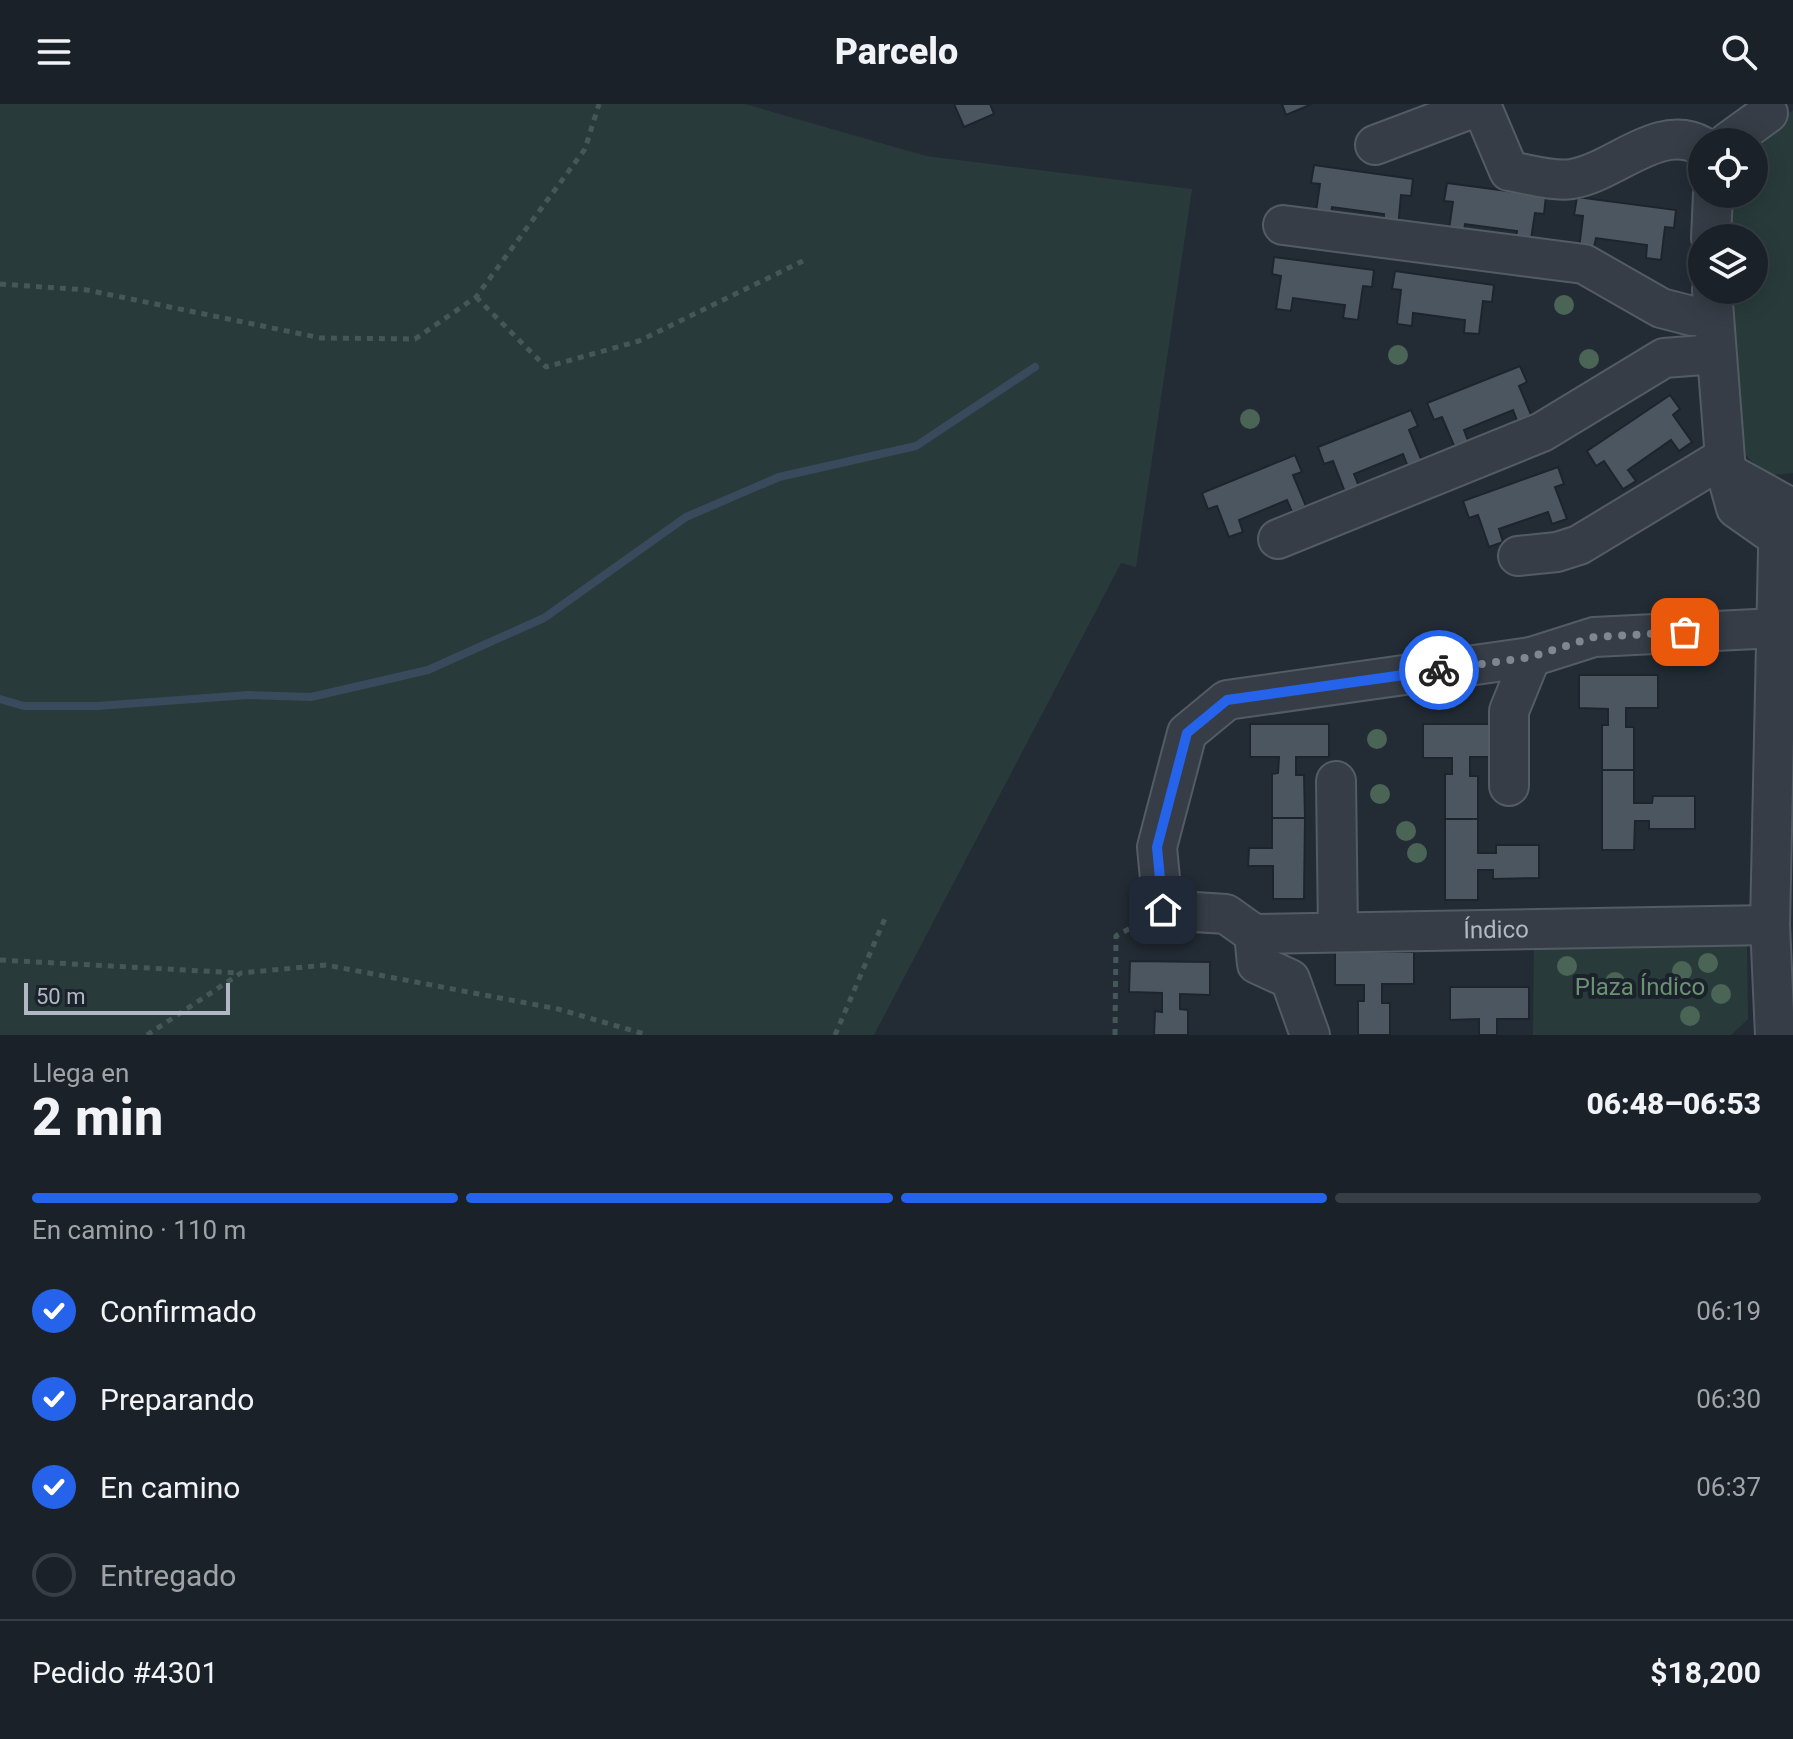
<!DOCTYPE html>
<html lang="es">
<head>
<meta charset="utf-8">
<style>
  :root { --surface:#1a2128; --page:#272e34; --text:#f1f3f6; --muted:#9fa3a8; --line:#383e45; --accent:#2563eb }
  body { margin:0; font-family:Roboto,sans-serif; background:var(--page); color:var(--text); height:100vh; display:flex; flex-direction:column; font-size:30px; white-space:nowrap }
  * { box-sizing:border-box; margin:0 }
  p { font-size:26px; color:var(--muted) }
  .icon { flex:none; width:44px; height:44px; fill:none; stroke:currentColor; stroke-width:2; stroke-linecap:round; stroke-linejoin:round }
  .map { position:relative; height:931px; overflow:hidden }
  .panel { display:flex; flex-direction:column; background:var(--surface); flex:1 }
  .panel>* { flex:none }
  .controls { position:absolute; left:1688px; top:24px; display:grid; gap:16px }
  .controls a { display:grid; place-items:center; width:80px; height:80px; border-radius:50%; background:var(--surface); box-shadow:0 4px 20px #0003,0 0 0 2px var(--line); font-size:40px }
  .scale { position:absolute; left:24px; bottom:20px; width:206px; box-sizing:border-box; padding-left:8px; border:4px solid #b0b8c3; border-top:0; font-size:22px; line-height:28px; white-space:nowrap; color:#b0b8c3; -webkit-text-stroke:6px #1b222b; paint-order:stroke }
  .pin { position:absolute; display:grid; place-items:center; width:68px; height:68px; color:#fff; margin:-34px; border-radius:16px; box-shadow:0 4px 12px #0006 }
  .courier { position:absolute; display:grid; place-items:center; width:80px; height:80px; margin:-40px; border:6px solid #2563eb; border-radius:50%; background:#fff; color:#222; box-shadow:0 2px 10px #0007 }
  .headline em { font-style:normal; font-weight:800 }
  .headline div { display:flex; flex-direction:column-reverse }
  .headline { display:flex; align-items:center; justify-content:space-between; height:136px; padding:0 32px }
  h1 { font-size:52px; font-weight:800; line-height:60px }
  .bar { display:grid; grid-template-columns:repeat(4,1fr); gap:12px 8px; align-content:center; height:96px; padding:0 32px }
  .bar i { height:10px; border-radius:6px; background:var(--line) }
  .bar .current { background:var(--accent) }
  .bar p { grid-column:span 4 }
  .line { display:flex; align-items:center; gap:20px; padding:0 32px; border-top:2px solid var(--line) }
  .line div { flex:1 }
  ol { padding:0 32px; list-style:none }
  li { display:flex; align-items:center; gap:24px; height:88px }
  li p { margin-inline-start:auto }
  li .icon { padding:8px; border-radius:50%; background:var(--accent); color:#fff; stroke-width:4 }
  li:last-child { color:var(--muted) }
  li i { width:44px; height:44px; border:4px solid var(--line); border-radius:50% }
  header { display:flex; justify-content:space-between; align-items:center; height:104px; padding:0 32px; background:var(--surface); font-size:36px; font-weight:800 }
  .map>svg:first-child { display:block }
  .green { fill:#283b3a }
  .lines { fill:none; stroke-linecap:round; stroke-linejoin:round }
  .stream { stroke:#394a5d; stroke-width:8 }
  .building { fill:#4b5661; stroke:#1d242d; stroke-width:2 }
  .minor-casing { stroke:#535b64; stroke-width:42 }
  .path { stroke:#465758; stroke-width:5; stroke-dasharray:6 6; stroke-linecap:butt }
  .minor { stroke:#363d46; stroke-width:38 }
  .tree { fill:#4a6456 }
  .done { stroke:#7f8791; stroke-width:8; stroke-dasharray:0 14.4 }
  .route { stroke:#2563eb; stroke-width:10 }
  .labels { text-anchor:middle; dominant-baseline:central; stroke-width:8; stroke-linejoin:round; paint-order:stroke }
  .street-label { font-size:24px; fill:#b0b8c3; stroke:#1b222b }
  .park-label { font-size:24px; fill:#6a9171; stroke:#1b222b }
</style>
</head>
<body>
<header><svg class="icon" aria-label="menu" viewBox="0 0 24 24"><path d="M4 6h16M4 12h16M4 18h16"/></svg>Parcelo<svg class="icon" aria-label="search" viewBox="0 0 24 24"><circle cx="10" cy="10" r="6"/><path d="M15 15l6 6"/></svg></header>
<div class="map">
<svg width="1793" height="931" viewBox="0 0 1793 931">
  <rect width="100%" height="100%" fill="#232c35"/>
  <g class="green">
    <path d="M0 0H745L926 52 1192 85 1136 463 1121 459 874 931H0Z"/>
    <path d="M1793 6V369L1764 372 1741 345 1727 186H1754V134H1729L1732 90H1754V38H1750Z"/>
    <path d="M1747 835 1748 915 1731 931H1533L1534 837Z"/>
  </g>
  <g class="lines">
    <path class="stream" d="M0 595 24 602H97L248 591 311 593 428 566 544 514 686 413 779 373 916 342 1035 263"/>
  </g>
  <g class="building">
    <path d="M954 0H990L994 10 964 23Z"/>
    <path d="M1282 0H1312L1286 11Z"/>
    <path d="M1314 61 1413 75 1411 92 1401 91 1398 124 1383 123 1384 110 1332 103 1330 116 1315 114 1320 80 1311 79Z"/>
    <path d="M1447 79 1546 92 1544 110 1535 109 1530 142 1515 140 1517 127 1465 120 1463 134 1448 132 1453 98 1444 97Z"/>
    <path d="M1577 93 1676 106 1674 124 1665 123 1661 156 1646 154 1647 141 1596 134 1593 148 1579 145 1583 112 1574 111Z"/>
    <path d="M1274 153 1374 166 1372 183 1363 182 1358 216 1343 214 1345 201 1293 194 1291 207 1276 205 1281 172 1272 170Z"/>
    <path d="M1395 167 1494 181 1492 198 1483 197 1479 230 1464 229 1465 216 1413 209 1412 222 1397 220 1401 186 1392 185Z"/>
    <path d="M1520 262 1527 278 1519 282 1532 313 1518 319 1513 306 1464 326 1469 339 1455 344 1442 313 1434 316 1427 299Z"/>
    <path d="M1670 291 1680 305 1673 311 1692 338 1679 347 1671 336 1628 366 1636 377 1623 385 1604 357 1596 362 1587 347Z"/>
    <path d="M1411 306 1418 322 1409 326 1422 357 1408 363 1403 350 1354 370 1359 382 1345 388 1333 357 1324 360 1318 343Z"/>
    <path d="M1295 351 1302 368 1293 371 1306 402 1292 408 1287 396 1239 416 1243 428 1229 433 1217 402 1208 405 1202 389Z"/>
    <path d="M1558 363 1564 380 1555 383 1567 415 1552 420 1548 408 1499 425 1503 438 1489 443 1478 411 1469 414 1463 397Z"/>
    <path d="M1579 571H1658V604H1626V623H1634V666H1602V621H1608V605L1579 604Z"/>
    <path d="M1250 620H1329V653H1296V671H1304L1305 714H1272V670L1278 669 1279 653H1250Z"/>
    <path d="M1423 620H1502V653H1470V672H1478V715H1445V670H1452V654H1423Z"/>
    <path d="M1602 666H1634V699H1652L1653 692H1695V725H1649V717H1635L1634 746H1602Z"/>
    <path d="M1272 714H1305L1304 795H1273V762H1248L1249 744H1272Z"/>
    <path d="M1445 715H1478V749H1496V741H1539V774L1493 775V766H1478V796H1445Z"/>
    <path d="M1335 847 1414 848V880H1382V899H1390V931H1358V897H1364V881H1335Z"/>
    <path d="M1130 857 1210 858V891L1180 890V905L1188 906V931H1154L1155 907 1162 908V889L1129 888Z"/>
    <path d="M1450 883H1529V915H1497V931H1479V915L1450 916Z"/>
  </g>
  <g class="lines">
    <defs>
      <g id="minor">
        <path d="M1728 38 1768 9"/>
        <path d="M1375 41 1481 1 1509 67C1528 70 1553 78 1572 75 1615 68 1659 18 1702 42"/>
        <path d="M1283 121 1584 160 1661 204 1692 212 1714 213"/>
        <path d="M1711 134 1713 90"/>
        <path d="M1712 186 1726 368 1736 404 1780 435"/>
        <path d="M1726 368 1793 405"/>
        <path d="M1278 435 1542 328 1664 254 1716 250"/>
        <path d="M1518 452 1557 448 1579 441 1723 354"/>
        <path d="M1336 677 1338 826"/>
        <path d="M1509 682V607L1531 553"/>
        <path d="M1254 830 1226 810 1163 806 1157 743 1187 629 1227 596 1531 553 1594 533 1776 524"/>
        <path id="s1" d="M1310 931 1290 875 1257 860 1254 830 1770 821"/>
        <path d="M1775 931 1770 821 1778 446 1793 413"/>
      </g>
    </defs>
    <use href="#minor" class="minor-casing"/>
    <g class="path">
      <path d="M0 180 87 186 321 234 415 235 476 193 585 45 599 0"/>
      <path d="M476 193 546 263 639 237 807 155"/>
      <path d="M0 856 240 869"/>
      <path d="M147 931 241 869 326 861 558 905 648 931"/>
      <path d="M835 931 886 812"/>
      <path d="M1115 931 1116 832 1138 820"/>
    </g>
    <use href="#minor" class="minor"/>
  </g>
  <g class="tree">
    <circle cx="1564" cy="201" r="10"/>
    <circle cx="1398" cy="251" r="10"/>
    <circle cx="1589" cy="255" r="10"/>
    <circle cx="1250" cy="315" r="10"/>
    <circle cx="1377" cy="635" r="10"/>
    <circle cx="1380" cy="690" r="10"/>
    <circle cx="1406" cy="727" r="10"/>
    <circle cx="1417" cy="749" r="10"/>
    <circle cx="1708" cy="859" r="10"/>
    <circle cx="1567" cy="862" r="10"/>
    <circle cx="1682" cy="867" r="10"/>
    <circle cx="1615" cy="878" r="10"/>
    <circle cx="1721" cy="890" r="10"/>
    <circle cx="1690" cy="912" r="10"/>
  </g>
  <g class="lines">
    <path class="done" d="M1439 566 1531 553 1594 533 1685 528"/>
    <path class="route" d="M1163 806 1157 743 1187 629 1227 596 1439 566"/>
  </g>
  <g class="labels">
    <g class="street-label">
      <text stroke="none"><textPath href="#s1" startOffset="368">Índico</textPath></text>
    </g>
    <g class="park-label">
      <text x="1640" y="883">Plaza Índico</text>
    </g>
  </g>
</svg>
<div class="controls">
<a><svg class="icon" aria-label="locate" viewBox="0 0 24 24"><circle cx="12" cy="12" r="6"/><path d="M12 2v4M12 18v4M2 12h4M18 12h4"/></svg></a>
<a><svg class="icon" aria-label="layers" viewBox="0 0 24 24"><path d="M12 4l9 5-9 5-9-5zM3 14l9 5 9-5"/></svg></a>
</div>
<div class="scale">50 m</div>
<div class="pin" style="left:1685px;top:528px;background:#ea580c"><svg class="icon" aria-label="bag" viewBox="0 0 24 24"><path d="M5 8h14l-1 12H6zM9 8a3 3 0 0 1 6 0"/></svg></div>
<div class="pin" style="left:1163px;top:806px;background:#1f2937"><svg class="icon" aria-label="home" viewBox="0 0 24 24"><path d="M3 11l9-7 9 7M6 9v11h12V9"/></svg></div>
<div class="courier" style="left:1439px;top:566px"><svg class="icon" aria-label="bike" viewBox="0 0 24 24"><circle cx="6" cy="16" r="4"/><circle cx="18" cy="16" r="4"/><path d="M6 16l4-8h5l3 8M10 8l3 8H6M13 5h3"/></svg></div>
</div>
<section class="panel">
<div class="headline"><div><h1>2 min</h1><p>Llega en</p></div><em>06:48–06:53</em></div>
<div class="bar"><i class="current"></i><i class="current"></i><i class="current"></i><i></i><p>En camino · 110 m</p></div>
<ol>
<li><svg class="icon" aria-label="check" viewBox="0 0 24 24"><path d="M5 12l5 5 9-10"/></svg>Confirmado<p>06:19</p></li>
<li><svg class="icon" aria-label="check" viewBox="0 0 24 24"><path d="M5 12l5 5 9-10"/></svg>Preparando<p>06:30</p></li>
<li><svg class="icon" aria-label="check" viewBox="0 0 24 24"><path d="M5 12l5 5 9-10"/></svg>En camino<p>06:37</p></li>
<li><i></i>Entregado</li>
</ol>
<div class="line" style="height:104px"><div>Pedido #4301</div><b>$18,200</b></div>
</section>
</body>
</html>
